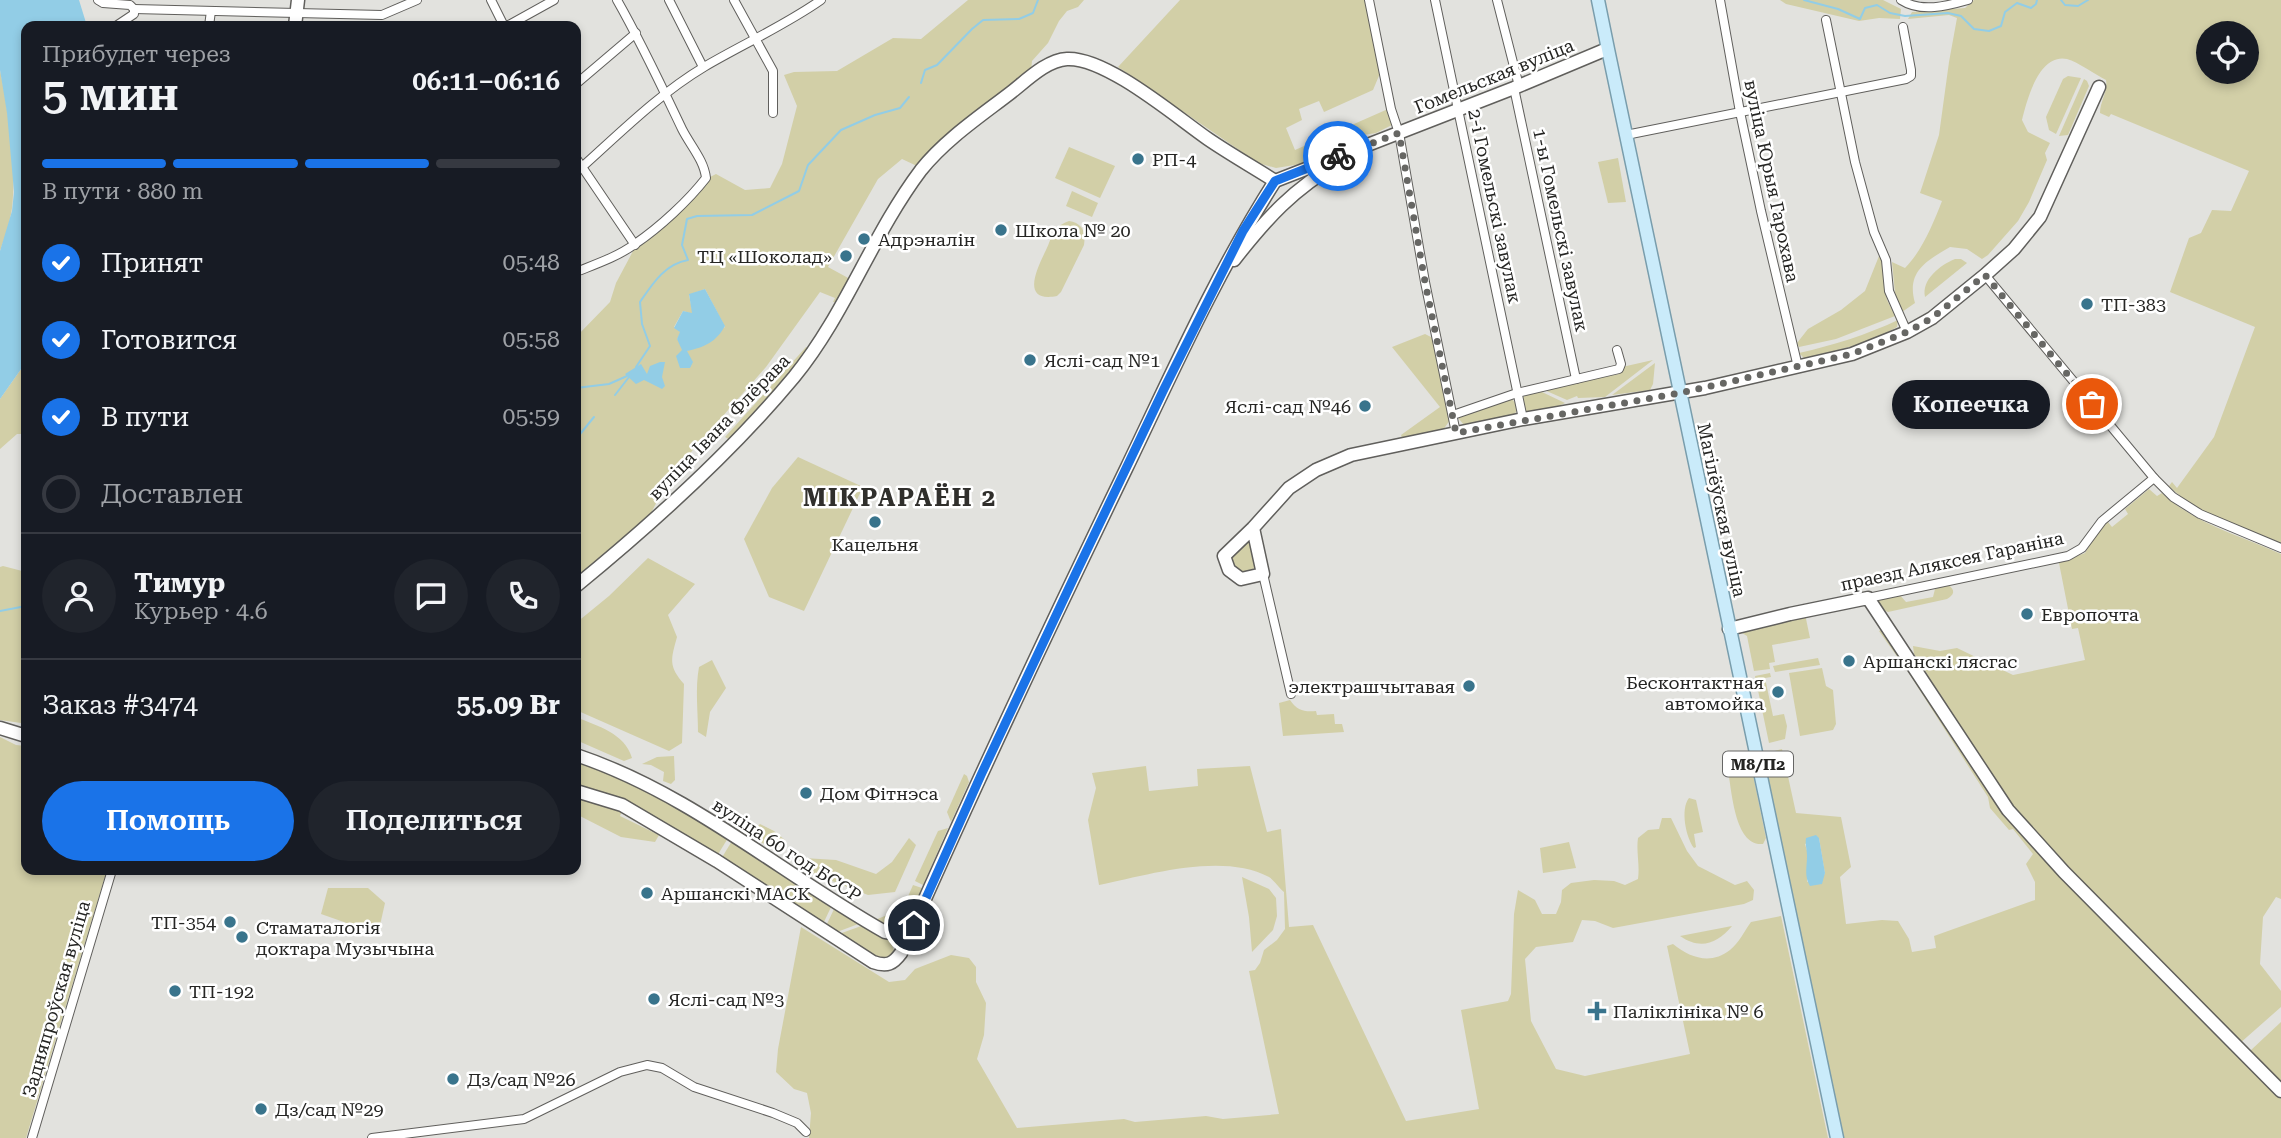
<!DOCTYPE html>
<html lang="ru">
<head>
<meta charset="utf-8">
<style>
  :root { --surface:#171b24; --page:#20242c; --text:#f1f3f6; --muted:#9ea1a6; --line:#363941; --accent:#1a73e8 }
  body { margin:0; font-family:"Roboto Serif",serif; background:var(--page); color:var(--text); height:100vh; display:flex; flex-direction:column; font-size:26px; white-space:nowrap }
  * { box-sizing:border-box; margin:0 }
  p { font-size:23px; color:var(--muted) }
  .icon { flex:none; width:38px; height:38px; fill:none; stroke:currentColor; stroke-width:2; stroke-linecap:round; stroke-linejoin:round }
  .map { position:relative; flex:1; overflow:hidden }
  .details { position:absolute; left:21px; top:21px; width:560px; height:854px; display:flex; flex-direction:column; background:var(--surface); border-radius:14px; box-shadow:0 4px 10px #0003 }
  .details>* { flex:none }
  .buttons { position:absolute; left:2196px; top:21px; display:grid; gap:14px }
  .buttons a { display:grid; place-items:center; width:63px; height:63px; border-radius:50%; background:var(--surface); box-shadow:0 4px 10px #0003; font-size:35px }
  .pin { position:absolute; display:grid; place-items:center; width:60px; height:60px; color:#fff; margin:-30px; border:4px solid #fff; border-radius:50%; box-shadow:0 2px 7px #0007 }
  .courier { position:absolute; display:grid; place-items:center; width:70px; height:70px; margin:-35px; border:5px solid #1a73e8; border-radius:50%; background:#fff; color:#222; box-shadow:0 2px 9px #0007 }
  .bubble { position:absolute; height:49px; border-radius:24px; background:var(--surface); box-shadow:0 4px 10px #0003; font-size:23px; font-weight:600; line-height:49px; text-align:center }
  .summary em { font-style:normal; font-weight:600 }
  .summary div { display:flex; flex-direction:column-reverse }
  .summary { display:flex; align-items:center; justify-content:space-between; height:119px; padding:0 21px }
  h1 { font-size:46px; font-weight:600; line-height:52px }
  .bar { display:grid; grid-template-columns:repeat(4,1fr); gap:10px 7px; align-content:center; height:84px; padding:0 21px }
  .bar i { height:9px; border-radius:5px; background:var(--line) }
  .bar .selected { background:var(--accent) }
  .bar p { grid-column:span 4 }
  .line { display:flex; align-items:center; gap:18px; padding:0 21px; border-top:2px solid var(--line) }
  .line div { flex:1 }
  .round { display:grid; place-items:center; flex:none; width:74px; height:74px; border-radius:37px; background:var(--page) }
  ol { padding:0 21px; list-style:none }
  li { display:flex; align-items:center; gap:21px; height:77px }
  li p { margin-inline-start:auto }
  li .icon { padding:7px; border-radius:50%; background:var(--accent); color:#fff; stroke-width:4 }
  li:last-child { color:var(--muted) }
  li i { width:38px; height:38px; border:4px solid var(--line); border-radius:50% }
  .primary-button { display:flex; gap:14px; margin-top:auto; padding:14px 21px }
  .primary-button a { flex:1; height:80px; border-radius:42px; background:var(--accent); color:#fff; font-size:28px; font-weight:600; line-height:80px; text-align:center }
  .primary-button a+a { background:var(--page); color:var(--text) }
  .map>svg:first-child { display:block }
  .green { fill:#d2cfa7; fill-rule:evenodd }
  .water { fill:#92cde6 }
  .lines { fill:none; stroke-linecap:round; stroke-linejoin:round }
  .stream { stroke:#92cde6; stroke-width:2 }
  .street-casing { stroke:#605f5c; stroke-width:10 }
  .secondary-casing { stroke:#605f5c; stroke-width:15 }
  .primary-casing { stroke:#799dac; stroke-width:15 }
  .street { stroke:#fff; stroke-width:8 }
  .secondary { stroke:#fff; stroke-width:12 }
  .primary { stroke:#caebfa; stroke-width:12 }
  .done { stroke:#676764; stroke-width:7; stroke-dasharray:0 12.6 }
  .route { stroke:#1a73e8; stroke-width:9 }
  .poi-dot { fill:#39748c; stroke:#fff; stroke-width:2.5 }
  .labels { text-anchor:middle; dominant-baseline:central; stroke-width:5; stroke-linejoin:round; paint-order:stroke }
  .shield { fill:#fff; stroke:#666665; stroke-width:2 }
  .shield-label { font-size:16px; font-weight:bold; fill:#252523 }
  .street-label { font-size:18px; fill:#252523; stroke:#fff }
  .poi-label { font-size:18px; fill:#252523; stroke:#fff; text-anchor:start }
  .district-label { font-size:24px; font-weight:bold; letter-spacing:2px; fill:#302f2c; stroke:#fff }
</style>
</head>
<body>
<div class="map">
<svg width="2281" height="1138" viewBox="0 0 2281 1138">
  <rect width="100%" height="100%" fill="#e2e2de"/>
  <g class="green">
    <path d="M968 0H1084L1078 7 1067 11 1059 21 1048 43 1032 61 1031 71 917 166 902 159 878 179 828 267 850 279 838 302H833L835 298 820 292 766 367 692 451 664 488 650 515 576 577V337L610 302 616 283 640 238 704 180 716 174 745 190 770 188 782 164 797 106 784 75 794 72 837 71 893 38 921 39ZM705 289 725 327 687 351 677 339 681 332 674 327 683 311 693 314 689 295Z"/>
    <path d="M1180 0H1366L1381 71 1373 90 1324 112 1319 101 1299 109 1302 120 1286 128 1295 150 1388 109 1392 125 1376 133 1357 136 1341 148 1301 164 1276 168 1258 163 1118 67Z"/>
    <path d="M1780 0H1883L1901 9 1900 19 1879 18 1859 21 1786 4Z"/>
    <path d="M1974 0H2281V543C2244 528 2197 515 2169 486L2172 482 2177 488 2214 437 2255 327 2170 292 2189 238 2201 233 2212 210 2231 211 2249 171 2111 114 2109 117 2100 113C2100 101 2108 92 2106 80 2096 75 2078 62 2067 59 2039 53 2027 100 2022 120L2028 132 2050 143 2045 153 2047 160 2029 202 2018 221 1988 255 1982 259 1967 249 1950 247C1926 261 1906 272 1915 303L1902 312 1895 293 1892 262 1905 268C1922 251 1933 224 1942 201L1920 193 1939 135 1949 62 1957 18 1949 15 1908 19 1912 12 1965 8ZM2208 33H2247V72H2208Z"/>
    <path d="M0 70C8 108 17 171 12 208 10 223 5 237 0 251Z"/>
    <path d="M2068 76 2081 78 2056 134 2049 130 2046 117 2063 79Z"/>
    <path d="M2084 79 2087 81 2089 86 2068 135 2059 136Z"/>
    <path d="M1069 147 1115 166 1100 198 1055 178Z"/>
    <path d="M1618 158 1626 202 1608 203 1598 162Z"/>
    <path d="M1072 191 1098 203 1092 217 1066 206Z"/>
    <path d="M1069 221C1082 223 1086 231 1084 245L1061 292 1057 296C1019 303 1038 267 1046 250 1049 244 1051 236 1055 230 1059 225 1064 223 1069 221Z"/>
    <path d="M1879 256 1882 261 1887 300 1895 316 1836 339 1799 347 1797 343 1808 329 1841 310 1865 291Z"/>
    <path d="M1955 259H1961L1967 263 1925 297C1921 280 1940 265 1955 259Z"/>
    <path d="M1898 320 1897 327C1868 344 1836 351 1804 358L1799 353C1834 345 1866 335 1898 320Z"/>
    <path d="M1425 334 1431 337 1434 341 1450 420 1443 430 1402 438 1401 435 1440 407 1392 347Z"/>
    <path d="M806 347 811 350 791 375 730 440 725 437Z"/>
    <path d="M1653 360 1605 397 1578 398 1577 396 1567 400 1542 389 1619 374 1622 372V367Z"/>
    <path d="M26 362V434H17L0 449V399Z"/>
    <path d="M1655 363 1653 384 1650 390 1612 395Z"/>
    <path d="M1533 391 1534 393 1542 392 1565 403C1554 408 1538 416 1526 411L1522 401 1525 393Z"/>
    <path d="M1511 398 1517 405 1516 412 1513 416 1464 425 1459 419V417Z"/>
    <path d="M798 457 863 487 804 611 769 597 744 539 772 488Z"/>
    <path d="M2149 489 2157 496 2162 493C2196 525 2240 535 2281 554V899L2276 897 2263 917 2260 964 2281 991V1007L2239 1044 2030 829 2006 797 1914 654 1913 646 1940 651 1957 648 2013 675 2085 660 2078 628 2072 629 2059 563 2085 553 2102 525 2108 522 2112 527 2128 514 2125 509Z"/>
    <path d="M1249 539 1251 540 1256 566 1252 570 1244 573 1234 569 1230 554Z"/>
    <path d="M648 558 695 584 668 615 677 637C671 659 668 666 684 684L682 743 669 751 576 710V623L609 596Z"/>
    <path d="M3 566 26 572V727L21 723 0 720V567Z"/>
    <path d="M1948 585C1956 590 1954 595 1947 599L1888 612 1880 609 1877 603 1878 599 1899 594 1906 602 1933 597 1935 589Z"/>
    <path d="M1805 614 1810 638 1772 645 1775 662 1769 663 1770 669 1754 671 1747 636 1742 633V630Z"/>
    <path d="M1883 629 2037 852 2281 1099V1138H1842L1764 758 1767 753 1782 749 1796 813 1841 817 1851 867 1840 877 1846 924 1882 920 1898 921 1909 939 1912 952 1936 948 1934 936 2035 900V882L2026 864 2033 854 2013 829 2009 830 1990 808 1988 797 1908 672 1879 631ZM1819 838 1825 874 1807 882 1808 854 1805 844Z"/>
    <path d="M1818 658 1820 665 1775 672 1773 666Z"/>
    <path d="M712 660 726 688 710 712 706 737 698 732C698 710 695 689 699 667Z"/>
    <path d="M1822 668 1826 686 1833 690 1836 724 1833 730 1800 736 1789 673Z"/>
    <path d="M1770 673 1771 677 1765 678 1773 716 1784 714 1787 726 1785 739 1769 743 1755 676Z"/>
    <path d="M1290 700C1297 711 1305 712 1316 711L1317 715 1334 714 1335 724H1342L1344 732 1283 736 1279 703Z"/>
    <path d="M576 717C597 726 625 733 632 758L624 761 576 740Z"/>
    <path d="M0 737 16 745 26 746V870H107L26 1138H0Z"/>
    <path d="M674 756 675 780 671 784 663 781 664 772 651 765 642 764 657 757Z"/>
    <path d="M1741 759 1748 761 1751 765 1766 838 1763 844C1735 847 1732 792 1728 771Z"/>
    <path d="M576 762 635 784 728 838 717 856 576 787Z"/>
    <path d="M1146 766 1149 791 1198 786 1197 769 1250 766 1267 832 1281 829 1289 927 1313 925 1406 1121 1479 1109 1461 1010 1508 1001 1511 994 1514 914 1518 890 1535 900 1542 914H1556L1561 902 1562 890 1571 883 1594 880 1614 881 1625 885 1638 879C1640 864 1636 852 1638 838L1648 830 1659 829 1662 818H1671L1687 851 1698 866 1735 885 1747 881 1754 890 1753 900 1744 904 1613 928 1595 921 1582 920 1573 942 1536 947 1525 959 1531 1021 1556 1069 1585 1076 1690 1054 1667 946 1673 944C1690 958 1711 965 1730 950 1739 943 1745 930 1751 922L1781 916 1828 1138H809L811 1113 807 1093 794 1089 776 1072 778 1049 801 927 889 982 905 980 915 969 951 955 969 958 976 967V982L986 1003 984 1035 977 1059 1017 1128 1124 1119 1135 1122 1206 1116 1223 1119 1279 1114 1249 971 1255 970 1260 963 1264 950 1277 940 1285 929 1284 892C1279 888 1274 880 1269 877 1222 852 1148 875 1099 885L1088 820 1096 788 1092 773Z"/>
    <path d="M964 774 967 776 969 782 951 822 947 812Z"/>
    <path d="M576 794 622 811 620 816 659 835 655 842 621 837 576 814Z"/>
    <path d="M1689 798 1696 800 1703 832 1694 834 1696 847 1694 848C1686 838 1680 809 1689 798Z"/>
    <path d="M760 824 774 831 785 840V849L762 843 751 832Z"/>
    <path d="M948 828 923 885 915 881 938 831Z"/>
    <path d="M909 838 916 845 895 892 868 895 809 872 804 858 836 860 876 874 892 862Z"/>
    <path d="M732 841 832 905 823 924 721 859Z"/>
    <path d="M1569 842 1576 868 1543 873 1540 848Z"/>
    <path d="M1242 877 1269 889 1276 898 1277 916 1273 930 1252 952 1249 917Z"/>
    <path d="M913 885 922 888 904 926 894 931 873 921 903 908Z"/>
    <path d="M328 888H368L385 903 378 934 321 914Z"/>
    <path d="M835 907 861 923 837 932 826 926Z"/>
    <path d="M864 925 890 941 894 950C890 956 887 958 880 958L839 934Z"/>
    <path d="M1732 926C1717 944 1700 950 1680 936Z"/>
    <path d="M2281 1022V1083L2250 1051Z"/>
  </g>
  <g class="water">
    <path d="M0 0H79L87 26H26V362L0 399V251L12 211 14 192 7 113 0 70Z"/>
    <path d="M705 289 725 326C716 342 705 347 687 351L693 362 690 368H680L676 356 682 350 677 339 680 332 674 328 683 311 692 313 689 294Z"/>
    <path d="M660 362H665L662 377 665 386 662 389 644 380 636 384 625 374 641 364 647 374 650 366Z"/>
    <path d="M1816 835 1819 838 1825 873 1822 884 1810 886C1804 876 1807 867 1807 856 1807 849 1805 845 1806 838Z"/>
  </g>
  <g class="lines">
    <g class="stream">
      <path d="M1804 0 1838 9 1860 19 1865 8 1877 5 1890 13 1905 16 1948 13 1961 16 1974 29 1989 31 2001 26 2005 12 2017 3 2031 8 2036 4 2037 0"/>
      <path d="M2061 0 2065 5 2078 6 2088 0"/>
      <path d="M921 83 925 70 937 65 972 29 983 20 1019 19 1033 13 1038 0"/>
      <path d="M636 367 650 346 642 324 640 302C653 283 665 264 688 260L682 245 687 219 697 216 752 215 799 191 808 165 841 130 875 115 900 108 909 97"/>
      <path d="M576 388 609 384 627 376"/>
      <path d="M615 395 629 377"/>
      <path d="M576 439 594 417"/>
      <path d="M0 611 26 606"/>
    </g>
    <defs>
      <g id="street">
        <path d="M98 0 103 3 130 5 134 9V14L116 26"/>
        <path d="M491 0 504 26"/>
        <path d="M669 0 703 67"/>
        <path d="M734 0 773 71V113"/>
        <path d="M1369 0 1391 109 1399 133 1425 282 1456 433"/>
        <path d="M1435 0 1523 419"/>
        <path d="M1497 0 1519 86"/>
        <path d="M1720 0 1740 112 1761 211 1798 367"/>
        <path d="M1901 0C1921 13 1947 6 1968 0"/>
        <path d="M134 9 382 15 417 0"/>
        <path d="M1826 20 1855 162 1874 232 1886 260 1889 291 1907 332"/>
        <path d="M209 26 211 11"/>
        <path d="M507 26 554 0"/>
        <path d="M576 84 636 33"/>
        <path d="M1514 88 1576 379"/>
        <path d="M1626 135 1906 79 1911 76V70L1903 27"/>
        <path d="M576 158 635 245"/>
        <path d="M576 169 582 167C621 132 659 94 704 67 743 44 784 26 821 0"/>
        <path d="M576 272C596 264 617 257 635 244 660 227 688 201 706 178 704 160 690 145 682 129 661 85 641 42 617 0"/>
        <path d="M1985 275 2154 478 2173 497 2200 514 2281 548"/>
        <path d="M1453 415 1517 393 1619 369 1621 364 1617 350"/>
        <path d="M1263 574 1291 694"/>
        <path d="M1868 598 2068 556 2082 548 2102 521 2154 478"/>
        <path d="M32 1138 112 870"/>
        <path d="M372 1138 524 1119 620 1072 647 1065 662 1068 694 1087 773 1113 797 1123 806 1132"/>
      </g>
      <g id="secondary">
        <path d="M295 26 298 0"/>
        <path d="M1275 181 1514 88 1607 49"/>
        <path d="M1234 260C1267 218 1293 189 1340 162"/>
        <path d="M1253 528 1263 574 1241 579 1229 570 1224 556 1253 528 1289 488 1316 470 1351 455 1523 419 1705 388 1852 354 1907 332 1932 318 1985 275 2014 249 2040 217 2099 87"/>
        <path d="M576 586C653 523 730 454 794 377 845 315 872 235 921 170 945 140 979 117 1009 94 1025 82 1046 60 1067 59 1106 57 1175 116 1208 139 1230 154 1253 167 1275 181"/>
        <path d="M1729 629 1790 614 1868 598 2008 810 2064 872 2281 1091"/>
        <path d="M0 728 26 736"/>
        <path d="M576 755C690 793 782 874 885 932 897 935 903 932 913 925"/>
        <path d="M576 791 622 805 717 861 873 962C887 967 893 964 901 953 973 789 1049 628 1127 467 1173 371 1217 272 1275 181"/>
      </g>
      <path id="primary" d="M1598 0C1675 380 1757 759 1837 1138"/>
    </defs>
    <use href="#street" class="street-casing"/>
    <use href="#secondary" class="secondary-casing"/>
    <use href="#primary" class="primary-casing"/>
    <use href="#street" class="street"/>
    <use href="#secondary" class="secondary"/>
    <use href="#primary" class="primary"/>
  </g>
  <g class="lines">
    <path class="done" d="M1338 156 1399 133 1425 282 1456 433 1680 393 1852 354 1907 332 1932 318 1985 275 2092 404"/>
    <path class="route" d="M914 925 981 775 1076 573 1164 389 1243 231 1275 181 1338 156"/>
  </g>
  <g class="poi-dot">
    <circle cx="1138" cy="159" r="7"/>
    <circle cx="1001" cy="230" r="7"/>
    <circle cx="864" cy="239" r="7"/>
    <circle cx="846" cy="256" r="7"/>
    <circle cx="2087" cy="304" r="7"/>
    <circle cx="1030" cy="360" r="7"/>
    <circle cx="1365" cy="406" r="7"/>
    <circle cx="875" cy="522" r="7"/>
    <circle cx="2027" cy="614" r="7"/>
    <circle cx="1849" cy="661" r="7"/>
    <circle cx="1469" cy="686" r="7"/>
    <circle cx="1778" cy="692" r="7"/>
    <circle cx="806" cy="793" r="7"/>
    <circle cx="647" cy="893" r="7"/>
    <circle cx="230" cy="922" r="7"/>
    <circle cx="242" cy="937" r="7"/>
    <circle cx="175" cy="991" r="7"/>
    <circle cx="654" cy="999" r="7"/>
    <path d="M1593.5 1000.5h7v7h7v7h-7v7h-7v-7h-7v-7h7z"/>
    <circle cx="453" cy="1079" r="7"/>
    <circle cx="261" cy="1109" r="7"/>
  </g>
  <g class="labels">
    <rect class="shield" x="1723" y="751.5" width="70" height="25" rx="5"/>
    <g class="shield-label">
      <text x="1758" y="764">М8/П2</text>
    </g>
    <g class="street-label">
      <text transform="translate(1494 76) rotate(-22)">Гомельская вуліца</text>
      <text transform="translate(1772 181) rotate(78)">вуліца Юрыя Гарохава</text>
      <text transform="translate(1495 206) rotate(78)">2-і Гомельскі завулак</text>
      <text transform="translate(1561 230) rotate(78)">1-ы Гомельскі завулак</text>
      <text transform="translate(719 427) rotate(-46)">вуліца Івана Флёрава</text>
      <text transform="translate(1722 510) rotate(78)">Магілёўская вуліца</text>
      <text transform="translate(1952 561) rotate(-12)">праезд Аляксея Гараніна</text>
      <text transform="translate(787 850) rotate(33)">вуліца 60 год БССР</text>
      <text transform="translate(56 999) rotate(-74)">Задняпроўская вуліца</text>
    </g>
    <g class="poi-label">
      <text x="1152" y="159">РП-4</text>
      <text x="1015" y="230">Школа № 20</text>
      <text x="878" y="239">Адрэналін</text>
      <text x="832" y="256" text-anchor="end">ТЦ «Шоколад»</text>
      <text x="2101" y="304">ТП-383</text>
      <text x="1044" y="360">Яслі-сад №1</text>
      <text x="1351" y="406" text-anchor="end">Яслі-сад №46</text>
      <text x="875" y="544" text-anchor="middle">Кацельня</text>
      <text x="2041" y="614">Европочта</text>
      <text x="1863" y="661">Аршанскі лясгас</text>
      <text x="1764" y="682" text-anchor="end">Бесконтактная<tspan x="1764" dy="21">автомойка</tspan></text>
      <text x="1455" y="686" text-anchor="end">электрашчытавая</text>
      <text x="820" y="793">Дом Фітнэса</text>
      <text x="661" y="893">Аршанскі МАСК</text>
      <text x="216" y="922" text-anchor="end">ТП-354</text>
      <text x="256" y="927">Стаматалогія<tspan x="256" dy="21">доктара Музычына</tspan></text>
      <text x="189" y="991">ТП-192</text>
      <text x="668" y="999">Яслі-сад №3</text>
      <text x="1613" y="1011">Паліклініка № 6</text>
      <text x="467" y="1079">Дз/сад №26</text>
      <text x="275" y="1109">Дз/сад №29</text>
    </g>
    <g class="district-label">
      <text x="900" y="498">МІКРАРАЁН 2</text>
    </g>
  </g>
</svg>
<div class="buttons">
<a><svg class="icon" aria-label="locate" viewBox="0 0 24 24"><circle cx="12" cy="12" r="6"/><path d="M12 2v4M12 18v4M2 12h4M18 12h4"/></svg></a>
</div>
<div class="pin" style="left:2092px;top:404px;background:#ea580c"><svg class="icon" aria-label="bag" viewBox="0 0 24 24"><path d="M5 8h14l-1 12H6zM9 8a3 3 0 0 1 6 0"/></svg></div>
<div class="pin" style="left:914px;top:925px;background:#1f2937"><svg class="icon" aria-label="home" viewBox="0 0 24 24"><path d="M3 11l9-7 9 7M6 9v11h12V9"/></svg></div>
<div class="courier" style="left:1338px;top:156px"><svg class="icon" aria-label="bike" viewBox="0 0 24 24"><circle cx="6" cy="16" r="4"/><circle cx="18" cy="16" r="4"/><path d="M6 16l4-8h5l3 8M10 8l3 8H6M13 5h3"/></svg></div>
<div class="bubble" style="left:1892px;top:380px;width:158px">Копеечка</div>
<section class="details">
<div class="summary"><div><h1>5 мин</h1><p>Прибудет через</p></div><em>06:11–06:16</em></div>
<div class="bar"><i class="selected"></i><i class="selected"></i><i class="selected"></i><i></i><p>В пути · 880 m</p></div>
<ol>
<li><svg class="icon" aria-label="check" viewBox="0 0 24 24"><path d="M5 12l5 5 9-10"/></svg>Принят<p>05:48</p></li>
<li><svg class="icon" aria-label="check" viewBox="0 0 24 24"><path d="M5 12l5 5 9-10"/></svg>Готовится<p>05:58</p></li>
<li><svg class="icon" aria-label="check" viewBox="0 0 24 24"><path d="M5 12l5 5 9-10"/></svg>В пути<p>05:59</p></li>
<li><i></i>Доставлен</li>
</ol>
<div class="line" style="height:126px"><a class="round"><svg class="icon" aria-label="person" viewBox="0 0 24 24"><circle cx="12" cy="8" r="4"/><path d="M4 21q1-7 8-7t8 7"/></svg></a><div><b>Тимур</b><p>Курьер · 4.6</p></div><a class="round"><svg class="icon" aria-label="chat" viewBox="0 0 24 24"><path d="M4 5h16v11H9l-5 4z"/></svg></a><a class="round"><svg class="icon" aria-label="phone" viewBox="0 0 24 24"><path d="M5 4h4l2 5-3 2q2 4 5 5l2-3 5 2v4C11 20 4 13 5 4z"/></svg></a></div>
<div class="line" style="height:91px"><div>Заказ #3474</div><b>55.09 Br</b></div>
<div class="primary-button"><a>Помощь</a><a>Поделиться</a></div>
</section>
</div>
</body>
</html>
